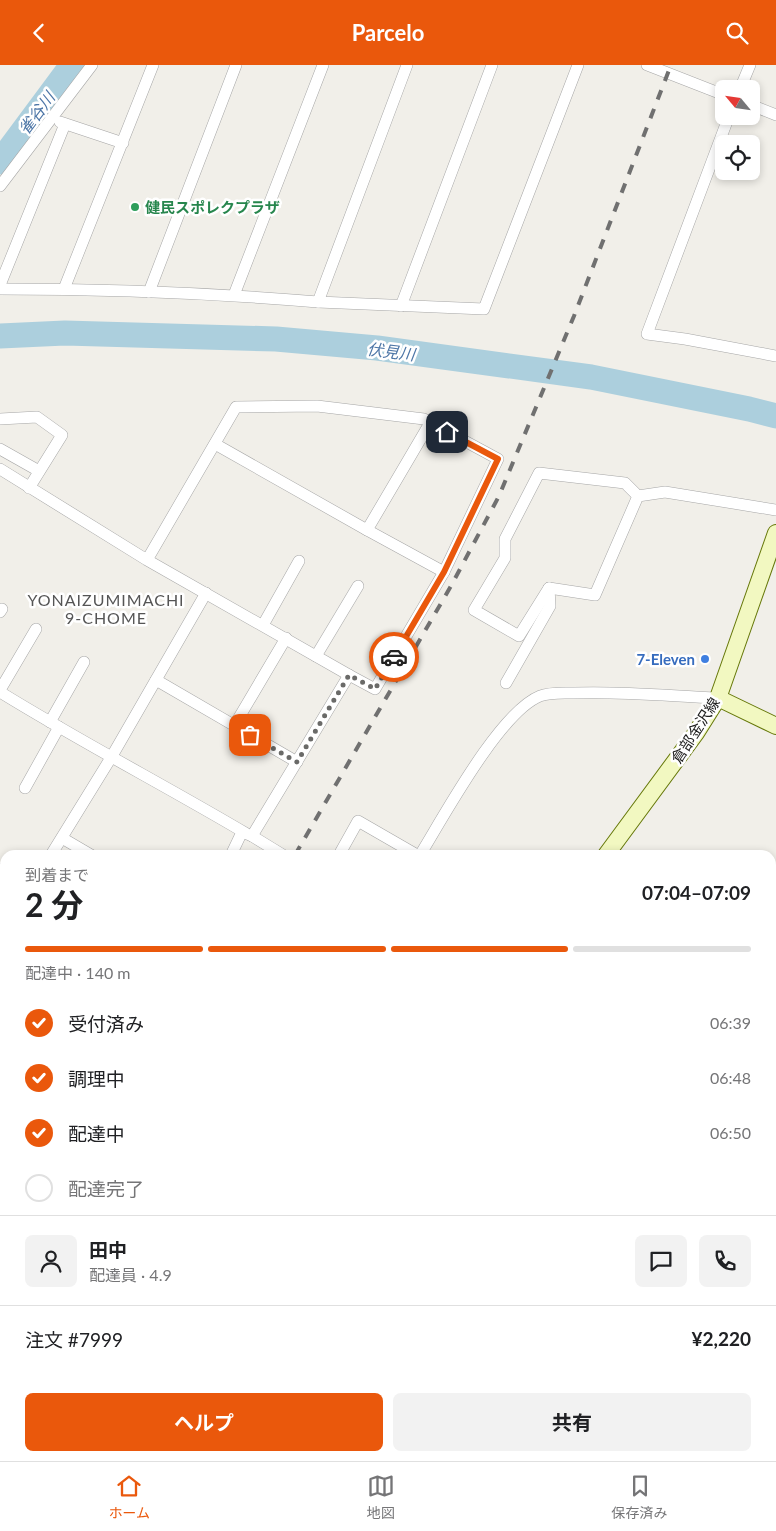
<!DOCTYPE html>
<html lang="ja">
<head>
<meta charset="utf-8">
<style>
  :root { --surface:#fff; --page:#f2f2f2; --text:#202124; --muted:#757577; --line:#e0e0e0; --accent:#ea580c }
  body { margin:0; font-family:Lato,"Noto Sans JP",sans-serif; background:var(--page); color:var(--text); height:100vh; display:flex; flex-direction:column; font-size:19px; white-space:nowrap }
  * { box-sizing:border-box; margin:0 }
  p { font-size:16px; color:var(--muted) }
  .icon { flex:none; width:28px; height:28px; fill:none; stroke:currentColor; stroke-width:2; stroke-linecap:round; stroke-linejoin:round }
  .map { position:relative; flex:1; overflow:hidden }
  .panel { position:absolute; left:0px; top:785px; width:776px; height:611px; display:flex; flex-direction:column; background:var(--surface); border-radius:15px 15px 0 0; box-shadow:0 2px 8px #0003 }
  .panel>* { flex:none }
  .needle { width:32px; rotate:299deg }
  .controls { position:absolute; left:715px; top:15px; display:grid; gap:10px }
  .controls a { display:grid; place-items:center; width:45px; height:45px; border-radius:8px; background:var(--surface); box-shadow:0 2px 8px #0003; font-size:25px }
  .pin { position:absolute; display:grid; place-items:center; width:42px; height:42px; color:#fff; margin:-21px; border-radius:10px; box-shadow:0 2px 8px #0006 }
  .courier { position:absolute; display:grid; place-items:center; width:50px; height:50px; margin:-25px; border:4px solid #ea580c; border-radius:50%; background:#fff; color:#222; box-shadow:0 1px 6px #0007 }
  .head em { font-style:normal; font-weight:700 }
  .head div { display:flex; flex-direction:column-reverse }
  .head { display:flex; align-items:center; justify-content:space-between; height:85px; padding:0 25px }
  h1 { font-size:32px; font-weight:700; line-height:38px }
  .bar { display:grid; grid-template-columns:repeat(4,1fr); gap:8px 5px; align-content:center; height:60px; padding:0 25px }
  .bar i { height:6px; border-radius:4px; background:var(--line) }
  .bar .current { background:var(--accent) }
  .bar p { grid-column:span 4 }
  .line { display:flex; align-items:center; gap:12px; padding:0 25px; border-top:1px solid var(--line) }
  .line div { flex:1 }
  .round { display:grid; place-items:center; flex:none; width:52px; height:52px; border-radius:8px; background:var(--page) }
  ol { padding:0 25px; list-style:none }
  li { display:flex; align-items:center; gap:15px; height:55px }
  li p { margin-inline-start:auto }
  li .icon { padding:5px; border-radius:50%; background:var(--accent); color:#fff; stroke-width:4 }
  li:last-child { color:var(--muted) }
  li i { width:28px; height:28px; border:2px solid var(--line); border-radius:50% }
  .action { display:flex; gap:10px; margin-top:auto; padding:10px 25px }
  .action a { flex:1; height:58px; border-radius:8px; background:var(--accent); color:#fff; font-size:20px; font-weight:700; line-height:58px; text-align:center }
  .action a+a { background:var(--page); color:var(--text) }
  header { display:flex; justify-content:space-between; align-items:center; height:65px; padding:0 25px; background:var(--accent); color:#fff; font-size:22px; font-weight:700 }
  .menu { display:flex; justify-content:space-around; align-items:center; height:70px; border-top:1px solid var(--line); background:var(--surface); font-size:14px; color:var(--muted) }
  .menu a { display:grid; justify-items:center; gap:2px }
  .menu .current { color:var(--accent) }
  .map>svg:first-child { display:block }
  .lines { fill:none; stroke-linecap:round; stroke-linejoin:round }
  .river { stroke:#accfdd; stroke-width:25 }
  .street-casing { stroke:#a6a6a6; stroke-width:12 }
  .secondary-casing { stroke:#667809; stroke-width:18 }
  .street { stroke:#fff; stroke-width:11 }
  .secondary { stroke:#f2f8c1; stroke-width:16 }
  .rail { stroke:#707070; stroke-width:4; stroke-dasharray:10 10; stroke-linecap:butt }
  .done { stroke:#6a6a68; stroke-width:5; stroke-dasharray:0 9 }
  .route { stroke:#ea580c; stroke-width:6 }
  .leisure-dot { fill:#2e9e5b; stroke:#fff; stroke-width:2 }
  .shop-dot { fill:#3f7fe0; stroke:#fff; stroke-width:2 }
  .labels { text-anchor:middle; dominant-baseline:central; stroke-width:5; stroke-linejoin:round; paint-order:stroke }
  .leisure-label { font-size:15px; font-weight:bold; fill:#27864d; stroke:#fff; text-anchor:start }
  .shop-label { font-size:15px; font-weight:bold; fill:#366cbe; stroke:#fff; text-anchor:end }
  .street-label { font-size:15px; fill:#222; stroke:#fff }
  .water-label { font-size:16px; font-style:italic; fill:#4d76a7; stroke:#fff }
  .neighbourhood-label { font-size:16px; letter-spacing:1px; fill:#555; stroke:#fff }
</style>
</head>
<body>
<header><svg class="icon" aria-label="back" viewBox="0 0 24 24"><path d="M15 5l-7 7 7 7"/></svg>Parcelo<svg class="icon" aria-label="search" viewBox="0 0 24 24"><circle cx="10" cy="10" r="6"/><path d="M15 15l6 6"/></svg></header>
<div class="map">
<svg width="776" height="1396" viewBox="0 0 776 1396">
  <rect width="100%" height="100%" fill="#f1efe9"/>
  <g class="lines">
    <g class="river">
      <path d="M0 97 72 0"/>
      <path d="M0 271 65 268 276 274 377 283 591 312 749 344 776 351"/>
    </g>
    <defs>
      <g id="street">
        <path d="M647 0 724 30"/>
        <path d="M740 24 750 0"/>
        <path d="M751 40 776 50"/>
        <path d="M729 51 647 269 685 274 776 291"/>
        <path d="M60 57 123 78"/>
        <path d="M0 121 92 0"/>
        <path d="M0 220 65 59"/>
        <path d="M0 224C106 224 212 228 318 237L407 0"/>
        <path d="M64 224 153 0"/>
        <path d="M149 227 236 0"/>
        <path d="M234 230 323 0"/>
        <path d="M318 237 484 244 578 0"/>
        <path d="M401 241 492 0"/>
        <path d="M0 354 37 352 62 370 29 423"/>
        <path d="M215 379 367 465 430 358"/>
        <path d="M0 384 39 406"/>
        <path d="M0 404 147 495 349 610 375 624 444 507 498 394 424 354 317 341 236 342 147 495"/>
        <path d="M638 431 595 530 549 523 519 571 474 545 505 493V474L539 408 625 418 638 431 665 427 776 445"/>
        <path d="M367 465 444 507"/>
        <path d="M0 547 2 544"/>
        <path d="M263 560 299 496"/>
        <path d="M316 591 358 521"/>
        <path d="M156 615 297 697"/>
        <path d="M506 618 550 541 549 523"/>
        <path d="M0 625 36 564"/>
        <path d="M0 627C81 677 166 721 247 769L252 771 283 790"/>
        <path d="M50 657 84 597"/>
        <path d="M234 661 286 573"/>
        <path d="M25 723 59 662"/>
        <path d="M252 771 349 610"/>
        <path d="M62 773 91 790"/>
        <path d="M51 790 112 691 206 528"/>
        <path d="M231 790 242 767"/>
        <path d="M339 790 358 756 417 790"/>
        <path d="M420 790C444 751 500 647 540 631 550 627 563 628 574 628 622 626 670 631 718 633"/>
        <path d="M0 804 5 829"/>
        <path d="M771 967 776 970"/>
        <path d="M771 1084 773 1081"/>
        <path d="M771 1172 776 1164"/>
        <path d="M771 1299 776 1291"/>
        <path d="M556 1391 564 1396"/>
        <path d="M638 1396 641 1391"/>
      </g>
      <g id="secondary">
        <path d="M718 633 776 661"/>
        <path d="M606 790 696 668 718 633 776 468"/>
        <path d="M234 1396 237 1391"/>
      </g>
    </defs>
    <use href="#street" class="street-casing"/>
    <use href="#secondary" class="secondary-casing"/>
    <use href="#street" class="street"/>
    <use href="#secondary" class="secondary"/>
    <g class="rail">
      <path d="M295 790 451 521 499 431 574 251 671 0"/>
      <path d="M0 1000 5 1030"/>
      <path d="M0 1058 5 1095"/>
      <path d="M0 1252 5 1315"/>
      <path d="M11 1391V1396"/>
      <path d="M39 1391V1396"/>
      <path d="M48 1391 49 1396"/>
      <path d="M116 1391 120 1396"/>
    </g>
  </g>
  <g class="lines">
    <path class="done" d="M250 670 297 697 349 610 375 624 394 592"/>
    <path class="route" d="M394 592 444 507 498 394 447 367"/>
  </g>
  <circle class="leisure-dot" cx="135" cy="142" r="5"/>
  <circle class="shop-dot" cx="705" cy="594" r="5"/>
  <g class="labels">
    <g class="leisure-label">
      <text x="145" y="142">健民スポレクプラザ</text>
    </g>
    <g class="shop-label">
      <text x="695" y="594">7-Eleven</text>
    </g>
    <g class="street-label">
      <text transform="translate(695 665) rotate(-57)">倉部金沢線</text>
    </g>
    <g class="water-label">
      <text transform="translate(36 48) rotate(-53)">雀谷川</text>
      <text transform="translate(391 286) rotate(7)">伏見川</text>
    </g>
    <g class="neighbourhood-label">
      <text x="106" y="534">YONAIZUMIMACHI<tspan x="106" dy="18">9-CHOME</tspan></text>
    </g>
  </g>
</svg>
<div class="controls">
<a><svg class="needle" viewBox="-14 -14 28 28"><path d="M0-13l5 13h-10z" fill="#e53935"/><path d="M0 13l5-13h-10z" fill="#757577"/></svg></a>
<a><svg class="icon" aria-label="locate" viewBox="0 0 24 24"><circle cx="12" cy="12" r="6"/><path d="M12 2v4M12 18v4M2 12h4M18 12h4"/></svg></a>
</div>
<div class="pin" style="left:250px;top:670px;background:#ea580c"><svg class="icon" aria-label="bag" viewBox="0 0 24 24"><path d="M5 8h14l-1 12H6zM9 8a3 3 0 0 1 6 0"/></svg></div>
<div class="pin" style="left:447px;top:367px;background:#1f2937"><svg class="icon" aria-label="home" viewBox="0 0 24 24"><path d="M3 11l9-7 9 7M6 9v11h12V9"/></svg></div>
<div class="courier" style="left:394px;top:592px"><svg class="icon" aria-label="car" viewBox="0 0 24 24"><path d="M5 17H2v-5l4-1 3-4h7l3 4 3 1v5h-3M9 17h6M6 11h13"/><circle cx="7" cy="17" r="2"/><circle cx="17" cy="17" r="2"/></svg></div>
<section class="panel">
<div class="head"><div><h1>2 分</h1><p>到着まで</p></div><em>07:04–07:09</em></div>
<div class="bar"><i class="current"></i><i class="current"></i><i class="current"></i><i></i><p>配達中 · 140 m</p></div>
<ol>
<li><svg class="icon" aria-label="check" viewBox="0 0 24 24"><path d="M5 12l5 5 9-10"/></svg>受付済み<p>06:39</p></li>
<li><svg class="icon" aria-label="check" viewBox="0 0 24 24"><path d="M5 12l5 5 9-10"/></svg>調理中<p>06:48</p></li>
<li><svg class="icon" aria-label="check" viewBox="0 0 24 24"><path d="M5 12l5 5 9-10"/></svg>配達中<p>06:50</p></li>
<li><i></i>配達完了</li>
</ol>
<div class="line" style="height:90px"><a class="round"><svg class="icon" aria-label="person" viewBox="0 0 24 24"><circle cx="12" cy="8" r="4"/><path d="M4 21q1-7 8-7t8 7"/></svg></a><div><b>田中</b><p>配達員 · 4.9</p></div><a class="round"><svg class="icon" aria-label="chat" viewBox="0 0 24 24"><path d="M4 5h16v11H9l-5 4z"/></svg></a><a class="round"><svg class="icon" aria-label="phone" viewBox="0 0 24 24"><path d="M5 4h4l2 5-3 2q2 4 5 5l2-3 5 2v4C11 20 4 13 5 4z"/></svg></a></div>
<div class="line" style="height:65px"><div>注文 #7999</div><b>¥2,220</b></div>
<div class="action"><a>ヘルプ</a><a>共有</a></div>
</section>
</div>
<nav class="menu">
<a class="current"><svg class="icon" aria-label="home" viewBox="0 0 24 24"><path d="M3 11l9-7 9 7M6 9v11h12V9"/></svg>ホーム</a>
<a><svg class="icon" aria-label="map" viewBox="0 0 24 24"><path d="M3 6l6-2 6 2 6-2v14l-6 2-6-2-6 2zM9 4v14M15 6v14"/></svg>地図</a>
<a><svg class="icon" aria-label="saved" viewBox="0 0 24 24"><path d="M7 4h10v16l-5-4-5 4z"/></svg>保存済み</a>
</nav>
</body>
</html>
